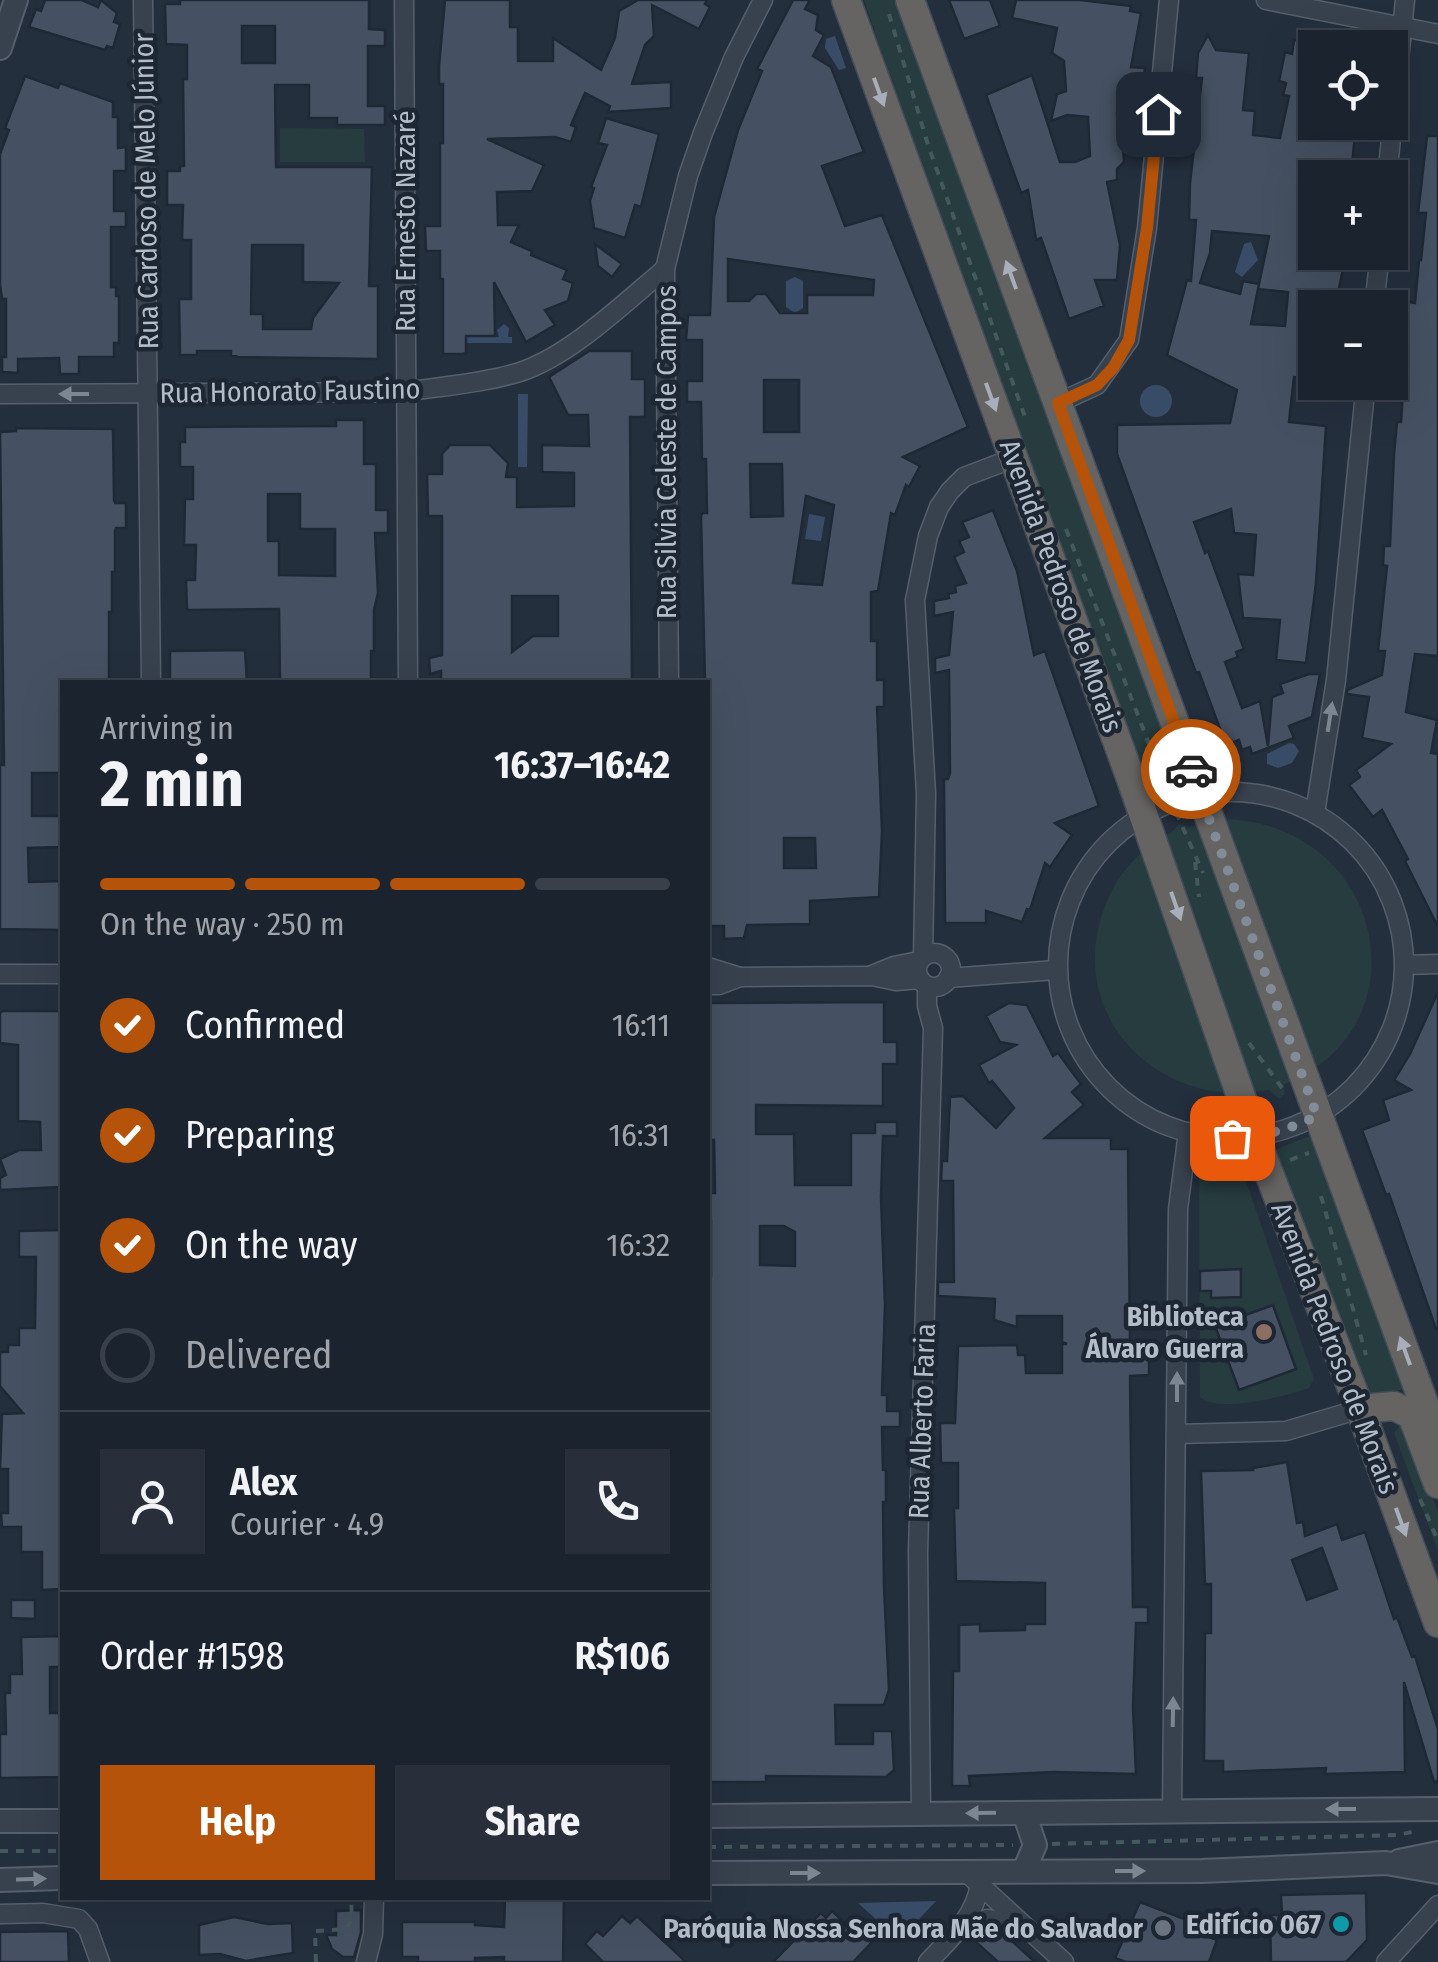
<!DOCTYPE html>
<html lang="en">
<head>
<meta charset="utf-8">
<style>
  :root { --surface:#1b232e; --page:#282f3a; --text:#f1f3f6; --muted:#a0a4aa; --line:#39404a; --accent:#b45309 }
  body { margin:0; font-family:"Fira Sans Condensed",sans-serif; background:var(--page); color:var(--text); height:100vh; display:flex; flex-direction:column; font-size:38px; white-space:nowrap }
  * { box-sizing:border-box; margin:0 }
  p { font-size:32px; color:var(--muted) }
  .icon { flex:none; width:55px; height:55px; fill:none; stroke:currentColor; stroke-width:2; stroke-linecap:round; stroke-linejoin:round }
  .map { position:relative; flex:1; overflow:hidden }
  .details { position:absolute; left:60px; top:680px; width:650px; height:1220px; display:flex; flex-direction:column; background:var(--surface); border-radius:0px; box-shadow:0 10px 40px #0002,0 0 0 2px var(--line) }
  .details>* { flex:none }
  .tools { position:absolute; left:1298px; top:30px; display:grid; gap:20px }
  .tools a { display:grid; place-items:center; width:110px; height:110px; border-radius:0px; background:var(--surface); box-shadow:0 10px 40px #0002,0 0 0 2px var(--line); font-size:50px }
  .pin { position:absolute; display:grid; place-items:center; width:85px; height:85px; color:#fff; margin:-42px; border-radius:20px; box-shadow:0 5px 15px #0006 }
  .courier { position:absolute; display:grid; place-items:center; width:100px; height:100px; margin:-50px; border:8px solid #b45309; border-radius:50%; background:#fff; color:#222; box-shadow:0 2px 12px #0007 }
  .overview em { font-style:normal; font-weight:700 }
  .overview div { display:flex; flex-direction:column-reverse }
  .overview { display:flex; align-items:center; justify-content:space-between; height:170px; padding:0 40px }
  h1 { font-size:65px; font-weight:700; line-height:75px }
  .bar { display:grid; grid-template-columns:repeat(4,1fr); gap:15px 10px; align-content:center; height:120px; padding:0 40px }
  .bar i { height:12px; border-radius:8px; background:var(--line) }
  .bar .active { background:var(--accent) }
  .bar p { grid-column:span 4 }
  .line { display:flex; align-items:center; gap:25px; padding:0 40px; border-top:2px solid var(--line) }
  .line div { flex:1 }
  .round { display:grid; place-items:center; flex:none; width:105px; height:105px; border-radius:0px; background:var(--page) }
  ol { padding:0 40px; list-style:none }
  li { display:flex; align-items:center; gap:30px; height:110px }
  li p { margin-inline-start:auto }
  li .icon { padding:10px; border-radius:50%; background:var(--accent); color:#fff; stroke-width:4 }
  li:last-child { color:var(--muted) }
  li i { width:55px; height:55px; border:5px solid var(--line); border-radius:50% }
  .button { display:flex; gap:20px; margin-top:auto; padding:20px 40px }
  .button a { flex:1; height:115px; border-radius:0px; background:var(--accent); color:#fff; font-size:40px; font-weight:700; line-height:115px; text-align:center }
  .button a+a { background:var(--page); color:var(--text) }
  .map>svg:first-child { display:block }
  .green { fill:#263c3f }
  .water { fill:#394c67 }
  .building { fill:#455162; stroke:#1f2835; stroke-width:2.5; fill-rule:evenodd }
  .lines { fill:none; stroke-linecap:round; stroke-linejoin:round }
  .minor-casing { stroke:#565f6c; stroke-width:21 }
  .tertiary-casing { stroke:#565f6c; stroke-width:26 }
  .trunk-casing { stroke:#434c59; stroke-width:31 }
  .path { stroke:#44595c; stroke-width:4; stroke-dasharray:8 8; stroke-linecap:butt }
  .minor { stroke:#38414e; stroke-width:18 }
  .tertiary { stroke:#38414e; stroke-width:22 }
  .trunk { stroke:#656462; stroke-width:28 }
  .oneway { fill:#a8afba }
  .oneway2 { fill:#7c8592 }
  .done { stroke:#828b98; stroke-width:10; stroke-dasharray:0 18 }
  .route { stroke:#b45309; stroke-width:12 }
  .education-dot { fill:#8d6e63; stroke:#1d2633; stroke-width:4 }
  .culture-dot { fill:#0f9aa8; stroke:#1d2633; stroke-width:4 }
  .worship-dot { fill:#6b7280; stroke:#1d2633; stroke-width:4 }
  .labels { text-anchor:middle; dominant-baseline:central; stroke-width:9; stroke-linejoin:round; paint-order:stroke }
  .street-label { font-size:28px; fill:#b4bcc9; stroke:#1d2633 }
  .poi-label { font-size:28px; font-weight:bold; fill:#b4bcc9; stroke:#1d2633; text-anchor:end }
</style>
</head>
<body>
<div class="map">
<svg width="1438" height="1962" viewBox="0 0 1438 1962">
  <rect width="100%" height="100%" fill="#242f3e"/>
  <g class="green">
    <path d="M864 0H902L1185 779 1145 795 936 212Z"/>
    <path d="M280 128 364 129 365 162H280Z"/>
    <path d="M1223 819C1386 823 1428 1028 1283 1085L1285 1093 1279 1099 1269 1090C1157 1112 1060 1012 1107 901 1117 877 1134 856 1156 842 1165 836 1173 833 1179 824L1188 827Z"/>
    <path d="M1315 1134 1409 1387 1369 1399 1272 1151Z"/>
    <path d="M1212 1162 1229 1166 1246 1181 1314 1379 1309 1388C1286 1396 1218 1414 1200 1397L1199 1170Z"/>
    <path d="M1401 1423 1438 1511V1551L1394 1433Z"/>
  </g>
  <g class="water">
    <path d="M835 36 846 68 839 70 825 48 826 39Z"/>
    <path d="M1251 242 1258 260 1242 277 1235 272 1244 244Z"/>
    <path d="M795 277 803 281V308L795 313 786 307V281Z"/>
    <path d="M504 324 509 328 508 337H512V343H467V337H499L497 330Z"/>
    <circle cx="1156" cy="401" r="16"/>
    <path d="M518 394H528L527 467H518Z"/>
    <path d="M809 514 825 517 821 541 805 539Z"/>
    <path d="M1289 743 1294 744 1299 751 1292 763 1278 768 1267 764V754Z"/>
    <path d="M936 1901 899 1940 858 1903Z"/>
  </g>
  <g class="building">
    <path d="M45 0H82L98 7 101 0 117 13 114 22 120 24 113 48 107 46 105 50 29 27 36 9 41 11Z"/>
    <path d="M180 0H369V29L385 30V46H368V106H385V125H337V118H309V85H275L276 167H372L369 286H378V359L238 357 231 355V351H197V355H180L179 299H191V240H182L183 205H167V171H180V166H184L183 79H187V45L166 44 165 4H180ZM242 26H275V63H242ZM252 245H303V282L339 283 313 318 311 329H263V314H251Z"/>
    <path d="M445 0H510V27H518V61H553V38L601 70 615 38 619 11 638 0H707L705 4 710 7 699 29 652 5 654 36 645 45 632 84 671 82V108L608 112 610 106 585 93 571 125 576 127 571 142 555 137 487 139 544 165 532 191 497 192 498 225H519L511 242 532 251 531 255 567 270 563 279 573 283 568 301 545 310 555 325 526 342 494 282 495 336H466V353L463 354H443V279H440V251H426L425 226H440V143H443V84H439V66Z"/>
    <path d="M793 0H810L805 9 818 15 816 30 824 35 813 56 831 67 864 152 822 166 845 226 882 215 968 427 903 457 920 466 909 487 906 485 895 515 891 513 878 591 871 592V641H877V680H884V707H877L882 831 879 897 810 901V924L747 925 744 938 724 939V926H708V682H705L701 517 702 513H707L706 459H702L701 402H687V381H702V340H686L688 315H710L714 217 738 130 762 71 757 69ZM728 259 874 280 873 295H807V313H780L766 294H756L749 301H728ZM764 380H799V432H764ZM750 464H782L783 516 751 517ZM806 496 834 505 822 585 793 583ZM784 838H815L816 868H784Z"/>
    <path d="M949 0H990L1000 26 964 39Z"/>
    <path d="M1016 0H1080L1131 6 1130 11 1141 13 1131 67 1145 68 1142 95 1125 93 1123 114 1117 113 1119 145H1123L1124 162 1117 169V180L1107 182 1120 245 1117 280H1095L1104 306 1069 319 1041 238 1036 240 1028 190 1021 193 986 95 1032 75 1060 162H1075L1090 156 1088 117 1067 115 1051 121 1057 94 1066 91 1064 61 1052 53 1057 28 1012 18Z"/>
    <path d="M1208 35 1216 50 1249 53 1243 110 1255 111 1253 135 1280 138 1289 96 1283 95 1286 83 1279 81 1285 52 1292 54 1294 40 1315 44V122H1356L1351 177 1315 174V252H1344L1343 269 1335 308H1315V379L1294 377 1289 422 1326 426 1316 583 1306 663 1276 660 1280 620 1243 618 1238 574 1253 575 1256 535 1234 533 1231 509 1194 522 1205 553 1208 551 1244 649 1236 652 1238 657 1225 662 1242 708 1260 701 1268 746 1272 697 1283 693 1280 684 1309 674H1320L1312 717 1289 726 1294 738 1252 754 1250 747 1242 750 1239 740 1226 745 1199 672 1196 673 1117 454V425L1230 423 1237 390 1167 355 1187 280 1191 281 1196 220H1189L1190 183 1202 78H1196L1198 53ZM1212 231 1269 236 1258 289 1288 292 1285 326 1251 324 1259 284 1243 281 1240 294 1200 283 1210 253Z"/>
    <path d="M25 76 58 88 60 83 113 102V117H118V148L126 147V171H114V211H126V227H111V287H116V296H119V343H114V357H79V374H60L59 358 18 359V373L2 372V357H6V299H2L0 285V154L9 130 5 128Z"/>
    <path d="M606 118 659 134 641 207 635 205 625 238 594 228 590 201 594 188 591 187 607 145 598 143Z"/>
    <path d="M1427 136H1438V656L1415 654 1406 712 1437 720 1431 753 1438 754V927L1405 861 1408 859 1382 810 1373 817 1349 785 1360 777 1356 770 1391 744 1362 738 1369 697 1347 694V690L1382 675 1385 651H1378L1387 566 1383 565 1384 546H1390L1394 454 1397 422H1401L1409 302 1415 303 1419 260H1421L1426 213H1418Z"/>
    <path d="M595 244 622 264 612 277 598 266Z"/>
    <path d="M589 351H632V379H645V417H630L632 682H441V671L430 674 429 658 442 655V516H428L427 474H442V454L450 445H490L508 463 506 477H517V507L574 506V473L542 472V445L589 446 588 415H568L549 377ZM512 596H558V636H533L512 652Z"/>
    <path d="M336 420H364V464H376V510H388V533H375L378 593 374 610V651H371V682H280L279 609 187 610 186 580H195L196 545H184L185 499H193V467H180V442H185V427L336 426ZM268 494H300V529H335V576L279 575V541H268Z"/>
    <path d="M16 428 113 429 114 500 115 503H126V528H116L115 531V572H112V612H109V682H62V773H32V816H62V847L28 848 29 882 62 881V930L0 929V765H4L0 432 16 431Z"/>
    <path d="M993 510 1017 571 1034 655 1045 651 1099 806 1055 823 1072 835 1050 867 1045 863 1030 910 1027 909 1022 922 986 911V923H945L944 779H948L950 773 949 670 935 673V658L949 655 953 612 934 616V601L949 598 948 594 956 592 955 586 966 583 954 557 964 552 959 541 969 537 962 522Z"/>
    <path d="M245 650 247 682H170V651Z"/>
    <path d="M1438 992V1329H1436L1389 1194 1386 1195 1362 1130 1389 1120 1383 1100 1411 1090 1394 1080 1410 1054Z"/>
    <path d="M884 1002V1042H897V1064H883V1106L756 1105V1134H794L795 1185H851V1133H875V1122H897V1136H883L881 1197 885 1305 882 1395H887V1411H900V1427H882L883 1470H886V1502H883L884 1587 889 1690 884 1705H835L836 1744H873V1731H892L894 1770 886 1777 766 1776V1782H710L708 1298 711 1276V1221H708L709 1193H715L714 1140H708V1003ZM760 1226H784L795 1232V1266L760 1265Z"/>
    <path d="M1009 1003 1027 1005 1053 1056 1058 1053 1081 1084 1072 1092 1084 1105 1045 1138H1111V1149H1128L1130 1347 1132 1358H1149V1375L1130 1376 1133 1607H1148V1623H1136L1133 1707 1136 1774 1054 1772 969 1776 970 1786H952L953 1671H959V1625L980 1624V1631L1025 1630V1624H1045V1583L956 1581 954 1508H958V1463H941L940 1423H955L958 1346 1017 1345 1018 1355H1025L1026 1373H1062V1344H1067L1062 1342V1316H1017V1327L994 1320 995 1299 938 1296V1282H954L953 1181H941L942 1161H947L950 1097 963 1096 996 1128 1014 1108 992 1081 989 1083 979 1065 1016 1045 1000 1042 986 1016Z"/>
    <path d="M3 1011H62V1187L0 1190V1178L6 1175 0 1159 19 1150H41L40 1122 18 1121V1045L0 1043V1013Z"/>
    <path d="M62 1230V1589L42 1590V1552H21V1527H2L1 1513H8V1469H0L2 1414 23 1413 0 1386V1352H8V1345H19V1328H35L36 1257H19V1231Z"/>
    <path d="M1241 1269V1297L1211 1298V1291H1200V1271Z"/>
    <path d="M1273 1305 1296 1369 1239 1390 1215 1326Z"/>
    <path d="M1287 1462 1297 1523 1303 1522 1305 1536 1337 1524 1342 1540 1365 1532 1394 1619 1397 1617 1412 1657 1415 1656 1438 1729V1781L1434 1782 1404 1682 1405 1772 1325 1774 1326 1768 1223 1772V1761H1204L1205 1633H1211V1584H1205L1201 1471 1253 1470V1468ZM1322 1548 1337 1589 1307 1600 1292 1560Z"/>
    <path d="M11 1600H35V1619L11 1618Z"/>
    <path d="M62 1636V1667H50V1713H62V1777L0 1778V1734H6L5 1693H10V1674H22L21 1637Z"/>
    <path d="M1366 1893 1367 1940 1346 1962H1271L1270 1915H1282L1281 1895Z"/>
    <path d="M505 1898H564L563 1962H504V1957L475 1958V1962H418V1957H402V1922H475V1925L504 1927Z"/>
    <path d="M1140 1902 1200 1925 1197 1932 1217 1940 1209 1962H1126L1115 1958Z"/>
    <path d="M361 1910V1932L354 1957H343L332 1949 326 1935H336V1911Z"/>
    <path d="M832 1911 855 1932 861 1926 875 1939 853 1962H773L821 1913 826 1918Z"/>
    <path d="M622 1916 630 1923 637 1916 686 1962H603L585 1944 597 1931 603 1936Z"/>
    <path d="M234 1917 268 1924 292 1923 293 1953 246 1961 220 1954 199 1955V1925Z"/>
    <path d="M68 1931 69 1962H0V1932Z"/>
    <path d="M985 1932 1004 1934 1035 1962H998L976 1942Z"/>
  </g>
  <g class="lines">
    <defs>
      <g id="minor">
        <path d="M143 0 151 682"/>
        <path d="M404 0 408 682"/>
        <path d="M1266 0 1438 34"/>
        <path d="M1387 178 1405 0"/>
        <path d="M1374 308 1380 252"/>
        <path d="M0 394 405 392C443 386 484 383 520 372 571 355 624 303 665 269"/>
        <path d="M1058 403 1097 385 1129 340 1147 228 1169 0"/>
        <path d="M669 682 665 269 688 176 703 133 734 57 763 0"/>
        <circle cx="1231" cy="965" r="173"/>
        <path d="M1315 813 1336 680 1366 382"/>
        <circle cx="934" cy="970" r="17"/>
        <path d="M923 957 926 794 915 600 928 536 939 507 950 491 964 477 1014 458"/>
        <path d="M1405 965 1438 964"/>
        <path d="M708 967 740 977"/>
        <path d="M0 974H62"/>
        <path d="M872 975 894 966 919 961"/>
        <path d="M948 978 1056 970"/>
        <path d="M708 985H719L740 977 872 976 896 981 920 979"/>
        <path d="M1177 1434 1286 1431 1360 1409"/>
        <path d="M1172 1809 1178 1209 1188 1132"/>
        <path d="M921 1814 918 1552 933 1028 927 1006V986"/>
        <path d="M967 1873 1064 1962"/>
        <path d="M0 1914 43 1913 79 1919 88 1929 100 1962"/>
        <path d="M963 1925 987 1919 1021 1924"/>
        <path d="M366 1962 373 1934 374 1898"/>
        <path d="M928 1962C950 1939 975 1917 980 1884"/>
        <path d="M1386 1962 1438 1905"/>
      </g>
      <g id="tertiary">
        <path d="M0 48 16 0"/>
        <path d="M708 1816 1438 1809"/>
        <path d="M0 1821H62"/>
        <path d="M1399 1861 1438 1853"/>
        <path d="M1024 1871 1035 1845 1024 1813"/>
        <path d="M708 1873 1202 1871 1386 1863 1438 1872"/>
        <path d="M0 1880 62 1878"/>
      </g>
      <g id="trunk">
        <path d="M846 0 1131 779 1255 1137 1360 1409 1438 1623"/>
        <path d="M910 0 1438 1442"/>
        <path d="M1360 1409 1394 1406 1412 1415 1438 1484"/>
      </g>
    </defs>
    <use href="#minor" class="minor-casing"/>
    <use href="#tertiary" class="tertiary-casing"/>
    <use href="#trunk" class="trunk-casing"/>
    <g class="path">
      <path d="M889 14 928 145 1025 417"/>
      <path d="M1066 529 1171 801 1203 873"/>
      <path d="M1195 862 1199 897"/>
      <path d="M1249 1043 1282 1088"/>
      <path d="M1290 1160 1309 1153"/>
      <path d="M1321 1196 1366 1355"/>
      <path d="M1420 1499 1438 1541"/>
      <path d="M1052 1844 1397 1835 1417 1831"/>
      <path d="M708 1847 1013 1845"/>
      <path d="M0 1851H62"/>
      <path d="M316 1962 315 1931 346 1929 352 1919 351 1898"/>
    </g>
    <use href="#minor" class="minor"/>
    <use href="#tertiary" class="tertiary"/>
    <use href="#trunk" class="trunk"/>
  </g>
  <defs><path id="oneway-solid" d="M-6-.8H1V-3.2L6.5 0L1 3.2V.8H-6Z" transform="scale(2.5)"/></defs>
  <g class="oneway">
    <use href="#oneway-solid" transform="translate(879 92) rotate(70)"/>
    <use href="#oneway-solid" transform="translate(1011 275) rotate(-110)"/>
    <use href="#oneway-solid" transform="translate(991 397) rotate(70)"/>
    <use href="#oneway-solid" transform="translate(1176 906) rotate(71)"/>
    <use href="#oneway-solid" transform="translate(1405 1351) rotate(-110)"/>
    <use href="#oneway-solid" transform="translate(1401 1522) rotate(70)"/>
  </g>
  <g class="oneway2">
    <use href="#oneway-solid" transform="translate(74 394) rotate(180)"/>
    <use href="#oneway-solid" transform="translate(1330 717) rotate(-81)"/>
    <use href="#oneway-solid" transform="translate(1177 1387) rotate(-90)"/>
    <use href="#oneway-solid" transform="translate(1173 1712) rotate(-89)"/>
    <use href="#oneway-solid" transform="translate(1341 1809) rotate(180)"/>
    <use href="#oneway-solid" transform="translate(981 1813) rotate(179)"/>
    <use href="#oneway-solid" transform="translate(1130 1871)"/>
    <use href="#oneway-solid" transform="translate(805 1873)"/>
    <use href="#oneway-solid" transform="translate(31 1879) rotate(-2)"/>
  </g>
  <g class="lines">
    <path class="done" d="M1191 769 1317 1116C1291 1129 1262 1137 1232 1138"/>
    <path class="route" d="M1158 114 1147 228 1129 340 1113 368 1097 385 1058 403 1191 769"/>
  </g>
  <circle class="education-dot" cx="1264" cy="1332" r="10"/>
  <circle class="culture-dot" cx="1341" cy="1924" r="10"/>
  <circle class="worship-dot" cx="1163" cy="1928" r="10"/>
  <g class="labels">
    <g class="street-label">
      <text transform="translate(146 191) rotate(-91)">Rua Cardoso de Melo Júnior</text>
      <text transform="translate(405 221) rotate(-90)">Rua Ernesto Nazaré</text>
      <text transform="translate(290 391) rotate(-1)">Rua Honorato Faustino</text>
      <text transform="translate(666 452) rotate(-90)">Rua Silvia Celeste de Campos</text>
      <text transform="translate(1061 586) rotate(70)">Avenida Pedroso de Morais</text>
      <text transform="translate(1335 1348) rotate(69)">Avenida Pedroso de Morais</text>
      <text transform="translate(922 1421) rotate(-88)">Rua Alberto Faria</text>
    </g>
    <g class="poi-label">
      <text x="1244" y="1316">Biblioteca<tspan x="1244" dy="32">Álvaro Guerra</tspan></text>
      <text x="1321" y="1924">Edifício 067</text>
      <text x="1143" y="1928">Paróquia Nossa Senhora Mãe do Salvador</text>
    </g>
  </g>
</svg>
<div class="tools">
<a><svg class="icon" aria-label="locate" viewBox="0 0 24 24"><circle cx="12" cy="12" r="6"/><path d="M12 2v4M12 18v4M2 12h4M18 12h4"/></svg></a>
<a>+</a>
<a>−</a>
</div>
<div class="pin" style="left:1232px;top:1138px;background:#ea580c"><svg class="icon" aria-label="bag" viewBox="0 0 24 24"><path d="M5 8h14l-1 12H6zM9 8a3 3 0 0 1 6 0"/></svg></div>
<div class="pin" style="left:1158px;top:114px;background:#1f2937"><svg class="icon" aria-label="home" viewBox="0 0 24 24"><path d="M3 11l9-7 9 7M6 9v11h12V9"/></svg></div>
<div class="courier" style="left:1191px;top:769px"><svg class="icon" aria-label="car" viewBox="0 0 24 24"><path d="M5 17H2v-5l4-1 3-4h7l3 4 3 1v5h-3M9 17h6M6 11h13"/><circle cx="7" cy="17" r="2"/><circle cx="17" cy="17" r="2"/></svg></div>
<section class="details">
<div class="overview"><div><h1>2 min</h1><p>Arriving in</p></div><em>16:37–16:42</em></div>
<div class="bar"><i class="active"></i><i class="active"></i><i class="active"></i><i></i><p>On the way · 250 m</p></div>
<ol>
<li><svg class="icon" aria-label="check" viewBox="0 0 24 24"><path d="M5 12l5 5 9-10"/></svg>Confirmed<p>16:11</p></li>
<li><svg class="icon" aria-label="check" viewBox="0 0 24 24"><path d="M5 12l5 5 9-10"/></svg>Preparing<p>16:31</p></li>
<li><svg class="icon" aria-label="check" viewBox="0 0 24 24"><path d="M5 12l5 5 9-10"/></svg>On the way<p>16:32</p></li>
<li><i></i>Delivered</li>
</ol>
<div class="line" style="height:180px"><a class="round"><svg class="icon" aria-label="person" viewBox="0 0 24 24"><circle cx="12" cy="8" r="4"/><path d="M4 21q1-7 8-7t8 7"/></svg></a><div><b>Alex</b><p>Courier · 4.9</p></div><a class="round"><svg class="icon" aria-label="phone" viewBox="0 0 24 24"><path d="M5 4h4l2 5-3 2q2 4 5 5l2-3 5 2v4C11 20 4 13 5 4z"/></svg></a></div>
<div class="line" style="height:130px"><div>Order #1598</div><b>R$106</b></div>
<div class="button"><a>Help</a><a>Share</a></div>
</section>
</div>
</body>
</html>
